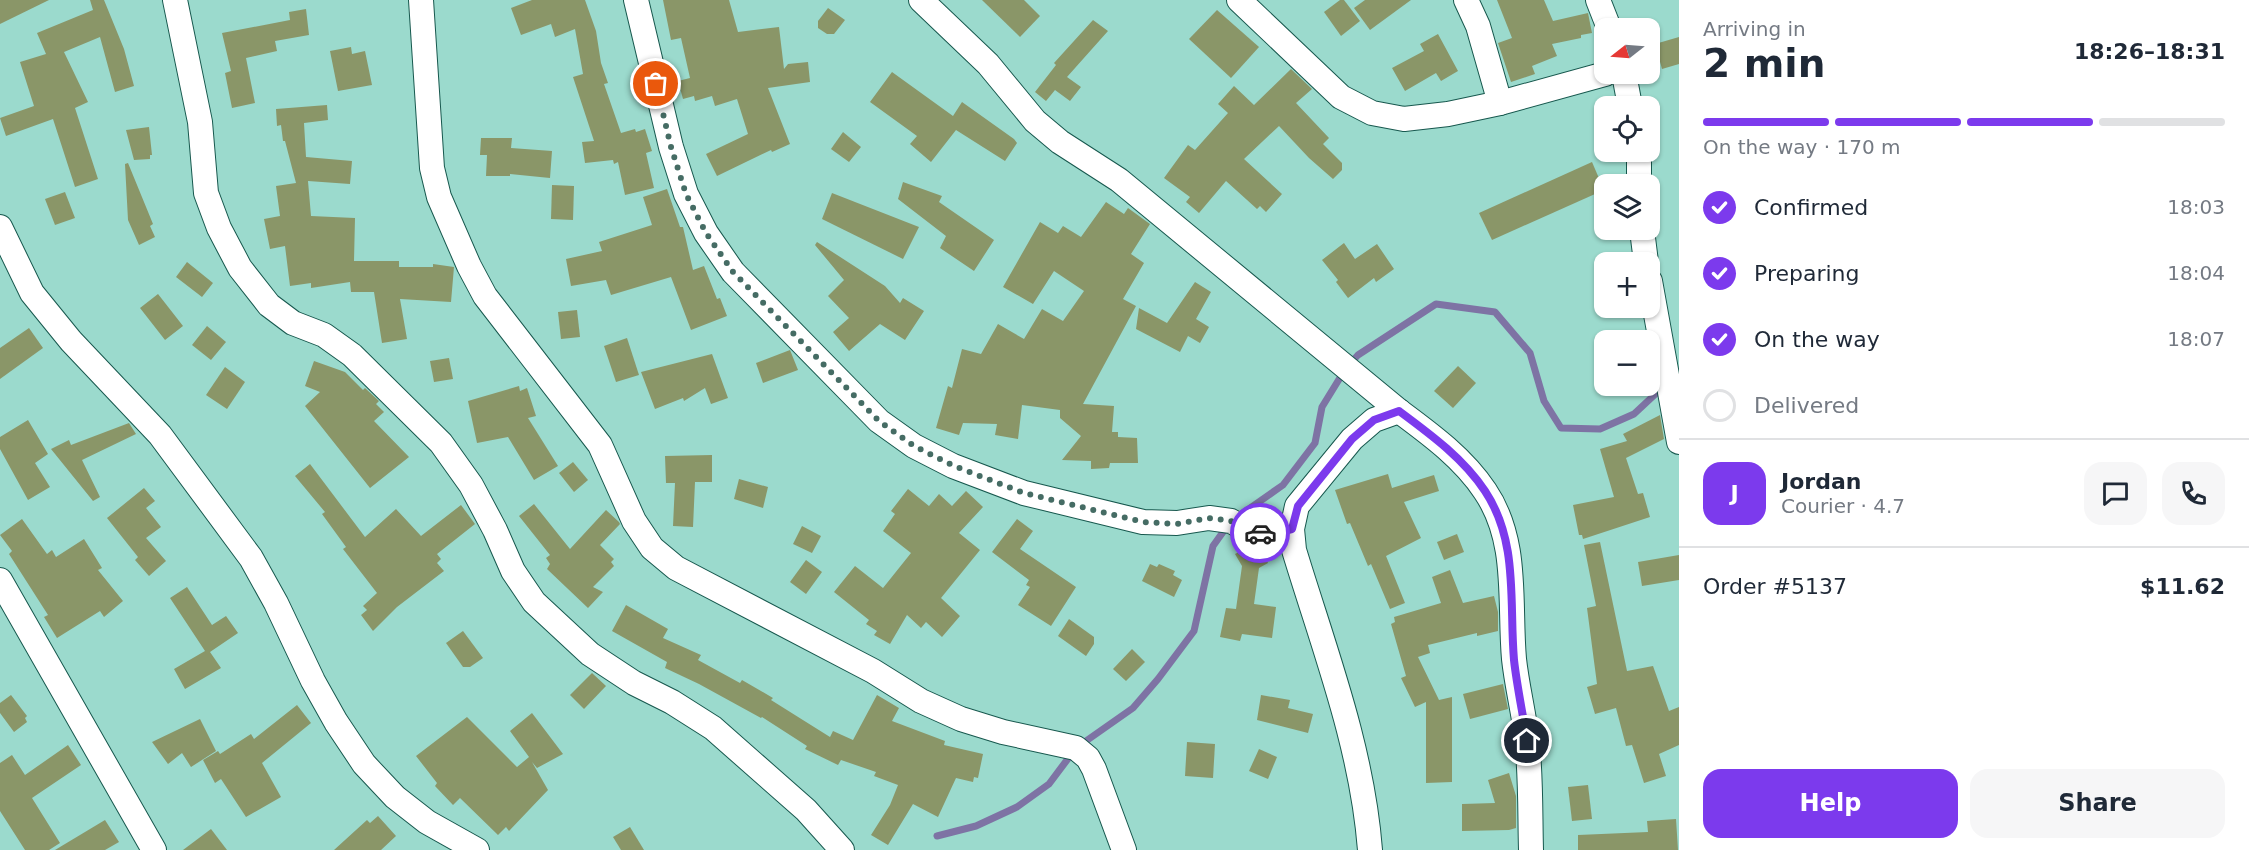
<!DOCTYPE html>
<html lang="en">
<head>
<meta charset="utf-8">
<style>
  :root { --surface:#fff; --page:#f6f6f7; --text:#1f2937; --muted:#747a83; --line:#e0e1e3; --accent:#7c3aed }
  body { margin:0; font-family:"DejaVu Sans",sans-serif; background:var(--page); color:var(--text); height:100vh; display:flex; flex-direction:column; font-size:22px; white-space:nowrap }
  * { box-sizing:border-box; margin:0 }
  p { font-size:20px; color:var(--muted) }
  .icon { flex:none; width:33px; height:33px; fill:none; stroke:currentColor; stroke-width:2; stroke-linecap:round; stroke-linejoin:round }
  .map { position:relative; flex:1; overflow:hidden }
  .side { display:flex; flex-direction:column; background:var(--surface); width:570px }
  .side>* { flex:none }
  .needle { width:39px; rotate:253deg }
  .fabs { position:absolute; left:1594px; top:18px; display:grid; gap:12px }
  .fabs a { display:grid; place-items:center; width:66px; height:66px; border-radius:12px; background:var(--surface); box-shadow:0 2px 4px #0004; font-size:30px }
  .pin { position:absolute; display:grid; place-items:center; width:51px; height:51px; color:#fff; margin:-26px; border:3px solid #fff; border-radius:50%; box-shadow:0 2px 6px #0007 }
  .courier { position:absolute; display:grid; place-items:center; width:60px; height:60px; margin:-30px; border:4px solid #7c3aed; border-radius:50%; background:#fff; color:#222; box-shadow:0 2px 8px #0007 }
  .overview em { font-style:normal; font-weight:800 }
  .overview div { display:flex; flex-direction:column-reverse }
  .overview { display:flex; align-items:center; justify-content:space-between; height:102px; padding:0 24px }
  h1 { font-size:39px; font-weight:800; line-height:45px }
  .bar { display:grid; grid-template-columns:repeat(4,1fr); gap:9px 6px; align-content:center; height:72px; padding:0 24px }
  .bar i { height:8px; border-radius:4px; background:var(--line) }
  .bar .selected { background:var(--accent) }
  .bar p { grid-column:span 4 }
  .line { display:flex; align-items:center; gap:15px; padding:0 24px; border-top:2px solid var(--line) }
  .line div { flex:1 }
  .round { display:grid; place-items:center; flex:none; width:63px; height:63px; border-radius:18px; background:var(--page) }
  ol { padding:0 24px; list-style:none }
  li { display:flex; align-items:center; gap:18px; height:66px }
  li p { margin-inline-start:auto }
  li .icon { padding:6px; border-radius:50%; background:var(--accent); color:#fff; stroke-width:4 }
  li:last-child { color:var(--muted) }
  li i { width:33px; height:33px; border:3px solid var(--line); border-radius:50% }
  .action { display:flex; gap:12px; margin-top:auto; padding:12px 24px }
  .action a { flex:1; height:69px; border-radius:18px; background:var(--accent); color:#fff; font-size:24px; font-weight:800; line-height:69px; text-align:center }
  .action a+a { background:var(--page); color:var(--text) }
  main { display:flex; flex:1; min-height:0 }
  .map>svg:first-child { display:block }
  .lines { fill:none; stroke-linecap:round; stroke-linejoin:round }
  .stream { stroke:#7e73a4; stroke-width:7 }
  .building { fill:#8a9668 }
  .minor-casing { stroke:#17584e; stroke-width:26 }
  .minor { stroke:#fff; stroke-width:24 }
  .done { stroke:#456c64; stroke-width:6; stroke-dasharray:0 10.8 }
  .route { stroke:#7c3aed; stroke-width:8 }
</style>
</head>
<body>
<main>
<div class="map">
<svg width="1679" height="850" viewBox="0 0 1679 850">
  <rect width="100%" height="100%" fill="#9bdacd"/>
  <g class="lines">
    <g class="stream">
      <path d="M1236 518 1283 485 1315 443 1322 407 1346 368 1358 355 1436 304 1495 312 1530 353 1544 401 1561 428 1600 429 1634 414 1664 386"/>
      <path d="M937 836 976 826 1017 807 1049 784 1076 748 1133 708 1158 679 1194 631 1213 546 1228 525"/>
    </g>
  </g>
  <g class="building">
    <path d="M0 0H49L0 24Z"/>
    <path d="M90 0H104L124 49 134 86 115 92 100 37 64 52 88 102 75 108 98 179 75 187 53 119 6 136 0 118 34 106 20 62 46 54 37 33 93 10Z"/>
    <path d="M532 0H585L596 31 601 63 608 83 604 84 621 133 635 129 636 132 645 129 652 151 646 153 654 188 625 195 618 162 614 164 613 160 585 163 582 142 594 141 573 77 583 74 575 29 555 37 551 24 521 35 511 8Z"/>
    <path d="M663 0H729L738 32 779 27 784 69 788 64 808 62 810 82 768 88 790 144 772 152 771 150 717 176 706 154 748 134 737 99 715 106 712 96 695 101 694 96 683 99 678 81 690 78 681 38 671 40Z"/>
    <path d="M982 0H1024L1040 16 1020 37Z"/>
    <path d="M1340 0H1344L1360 21 1341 36 1324 12Z"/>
    <path d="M1365 0H1411L1370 30 1354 8Z"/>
    <path d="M1497 0H1544L1553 21 1588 13 1592 33 1581 35V38L1552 44 1557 56 1532 66 1535 74 1511 82 1498 43 1512 38Z"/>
    <path d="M828 8 845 20 834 34H827L818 28V21Z"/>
    <path d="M306 9 309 35 275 41 277 51 246 58 255 103 232 108 225 73 231 71 222 33 290 20 289 12Z"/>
    <path d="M1217 10 1259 47 1231 78 1189 39Z"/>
    <path d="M1093 20 1108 31 1067 77 1081 87 1070 101 1055 90 1046 101 1035 92 1056 65 1054 63Z"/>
    <path d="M1438 34 1458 71 1441 81 1436 73 1405 91 1392 68 1424 51 1420 44Z"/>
    <path d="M1679 37V64L1662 69 1655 44Z"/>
    <path d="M351 47 352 54 365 51 372 85 338 91 330 51Z"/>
    <path d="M1291 69 1312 89 1296 103 1329 138 1323 144 1342 163V170L1333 179 1309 158 1279 126 1244 159 1282 194 1266 212 1260 206 1257 209 1226 181 1199 213 1186 202 1190 197 1164 178 1188 145 1195 150 1228 113 1218 104 1234 86 1254 105Z"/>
    <path d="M892 72 953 116 962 102 1014 139 1017 143 1005 161 956 130 931 162 910 144 917 136 870 102Z"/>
    <path d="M327 105 328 120 304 123 306 157 352 161 350 184 308 181 311 216 355 218 354 261H399V267H433V264L454 267 451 302 400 299 407 339 382 343 374 292H351L350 282 311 288V283L290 286 285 246 270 249 264 219 280 216 276 186 296 183 285 141H283L281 125 277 126 276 109Z"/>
    <path d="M149 127 152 155H150V159L134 160 126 130Z"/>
    <path d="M843 132 861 147 849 162 831 149Z"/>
    <path d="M481 138H512L511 148 552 151 550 178 510 174V176H486L487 155H480Z"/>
    <path d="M1592 162 1604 190 1492 240 1479 213Z"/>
    <path d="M128 163 153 224 150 226 155 237 139 245 128 220 125 164Z"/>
    <path d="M903 182 942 196 939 202 994 240 974 271 940 248 946 236 898 199Z"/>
    <path d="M552 185 574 186 573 220 551 219Z"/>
    <path d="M667 189 680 227H683L693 270 704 266 717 299 720 298 727 316 691 330 671 277 611 295 606 280 571 286 566 259 602 251 599 242 652 225 643 197Z"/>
    <path d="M65 192 75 218 55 225 45 199Z"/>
    <path d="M832 193 919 227 903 259 822 219Z"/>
    <path d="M1106 202 1124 214 1128 208 1150 224 1131 254 1144 263 1123 299 1136 306 1083 404 1114 406 1112 432H1118V437L1137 438 1138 463H1110L1109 468 1091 469V461L1062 460 1081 436 1060 418V410L1022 405 1018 439 995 435 997 424 963 423 959 435 936 428 948 386 952 388 962 349 981 354 998 324 1024 339 1042 309 1063 321 1084 291 1054 271 1033 304 1003 287 1040 222 1058 233 1063 226 1081 237Z"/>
    <path d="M817 242 885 286 900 303 903 298 924 311 905 340 880 324 849 351 833 332 849 318 828 296 844 280 815 245Z"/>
    <path d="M1344 243 1355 259 1377 244 1394 269 1376 282 1374 278 1348 298 1336 282 1338 280 1322 260Z"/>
    <path d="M187 262 213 283 202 297 176 277Z"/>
    <path d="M1195 282 1211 292 1196 319 1209 327 1200 343 1188 336 1180 352 1136 329 1139 308 1167 323Z"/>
    <path d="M158 294 183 326 165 340 140 308Z"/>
    <path d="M577 310 580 337 561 339 558 312Z"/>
    <path d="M207 326 226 342 211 360 192 345Z"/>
    <path d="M29 328 43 348 0 379V348Z"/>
    <path d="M627 338 639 375 616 382 604 346Z"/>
    <path d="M790 350 798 370 763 383 756 363Z"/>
    <path d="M712 354 728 398 711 404 705 388 684 401 683 398 655 409 641 372Z"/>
    <path d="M449 358 453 379 434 382 430 361Z"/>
    <path d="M314 361 345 372 363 390 365 388 379 401 376 404 384 412 374 421 409 457 370 488 305 406 320 392 305 386Z"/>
    <path d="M1458 366 1476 383 1453 408 1434 391Z"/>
    <path d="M225 367 245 382 227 409 206 395Z"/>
    <path d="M519 386 520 391 527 388 536 416 528 418 558 466 534 480 508 437 477 443 468 401Z"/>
    <path d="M1660 415 1664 439 1626 458 1638 494 1643 493 1650 517 1583 539 1582 535H1579L1573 505 1614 497 1600 449 1627 441 1623 434Z"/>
    <path d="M28 420 48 454 35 463 50 487 28 500 0 449V437Z"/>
    <path d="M129 423 136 434 82 460 100 497 93 501 51 449 69 440 71 445Z"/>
    <path d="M712 455V482H695L693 527 673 526 675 483H666L665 456Z"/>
    <path d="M573 462 588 480 574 492 559 473Z"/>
    <path d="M310 464 365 537 396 509 421 536 461 505 475 524 437 554 441 559 437 563 444 571 397 607 373 631 361 615 367 610 363 606 377 593 343 549 346 547 322 514 325 512 295 476Z"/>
    <path d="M1388 474 1392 488 1434 475 1439 491 1404 502 1421 538 1386 556 1405 603 1390 609 1371 564 1368 566 1350 523 1347 524 1335 490Z"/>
    <path d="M739 479 768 487 763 508 734 499Z"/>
    <path d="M144 488 155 501 146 508 161 527 146 538 166 561 149 576 135 560 138 557 107 518Z"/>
    <path d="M908 489 929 506 939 494 952 506 966 491 983 507 959 533 980 550 941 598 960 616 942 637 926 622 921 628 907 615 890 644 874 635 877 631 866 624 869 620 834 592 855 566 883 588 911 553 883 531 895 514 891 511Z"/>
    <path d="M534 504 570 549 606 510 619 522 620 524 600 545 614 559 611 562 614 566 593 587 603 592 588 608 547 569 550 564 546 558 550 555 519 516Z"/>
    <path d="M22 519 47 554 52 550 56 557 84 539 102 568 98 570 123 601 104 617 100 611 57 638 44 617 48 615 9 554 12 551 0 535Z"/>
    <path d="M1017 519 1033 531 1020 549 1076 587 1051 626 1018 605 1030 587 1026 585 1029 580 992 552Z"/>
    <path d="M802 526 821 536 812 553 793 544Z"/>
    <path d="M1457 534 1464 552 1444 560 1437 542Z"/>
    <path d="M1600 542 1627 671 1653 666 1669 711 1679 707V745L1659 754 1666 776 1644 783 1632 745 1626 746 1616 708 1595 714 1587 687 1597 684 1587 608 1596 606 1584 545Z"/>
    <path d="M1250 546 1261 548 1268 563 1259 568 1254 604 1276 607 1272 638 1242 634 1240 641 1220 637 1226 608 1236 609 1242 566 1235 554Z"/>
    <path d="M1679 555V580L1642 586 1638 562Z"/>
    <path d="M806 560 822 572 806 594 790 582Z"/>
    <path d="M1150 564 1157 567 1159 564 1175 571 1173 575 1182 580 1174 597 1142 581Z"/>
    <path d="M1450 570 1463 603 1494 596 1498 612V631L1477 636V633L1428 645 1430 653 1418 657 1439 700 1452 697V782L1426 783V702L1415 707 1401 678 1406 676 1391 624 1395 622 1394 617 1441 603 1432 577Z"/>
    <path d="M187 587 212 625 226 616 238 633 210 652 221 668 185 689 174 669 205 651 170 598Z"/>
    <path d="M626 605 668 629 663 638 701 655 698 660 740 683 742 680 773 698 771 700 830 737 833 731 853 740 877 695 899 708 892 721 945 741 944 745 983 754 978 778 974 777 973 782 956 778 938 817 913 804 888 845 871 835 890 805 898 785 874 776 876 772 841 760 838 765 805 749 807 746 762 717 761 718 699 684 665 668 667 662 612 631Z"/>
    <path d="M1069 619 1094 637V644L1086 656 1058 636Z"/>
    <path d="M463 631 483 658 470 667H463L446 643Z"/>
    <path d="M1132 649 1145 662 1126 681 1113 669Z"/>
    <path d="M592 673 606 686 584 709 570 695Z"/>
    <path d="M1503 684 1508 709 1470 719 1463 694Z"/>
    <path d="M11 695 27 716 25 718 27 722 14 732 0 713V703Z"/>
    <path d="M1261 695 1290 700 1288 708 1313 714 1308 733 1257 720Z"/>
    <path d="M297 705 311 723 262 763 281 797 246 817 221 779 215 783 203 760 218 751 220 754 251 734 254 739Z"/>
    <path d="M532 713 563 754 537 768 532 762 548 790 509 831 506 827 498 835 460 798 453 805 435 786 437 783 416 756 467 717 517 767 529 757 510 731Z"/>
    <path d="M200 719 216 751 191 767 182 753 168 764 152 742Z"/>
    <path d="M1187 742 1215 744 1213 778 1185 776Z"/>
    <path d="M68 745 81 765 32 798 60 843 49 850H25L0 811V763L12 755 25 775Z"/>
    <path d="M1259 749 1277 757 1268 779 1249 771Z"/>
    <path d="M1509 773 1516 796V828L1509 830 1462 831V804L1495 803 1488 780Z"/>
    <path d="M1588 785 1592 819 1572 821 1568 787Z"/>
    <path d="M378 816 396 836 381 850H334L367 820 370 823Z"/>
    <path d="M1676 819 1678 850H1578V835L1648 832 1647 821Z"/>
    <path d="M105 820 119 842 105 850H55Z"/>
    <path d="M630 827 644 850H621L613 837Z"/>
    <path d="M211 829 227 850H183Z"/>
  </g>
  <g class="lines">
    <defs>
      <g id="minor">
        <path d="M175 0 200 122 206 193 219 228 240 268 269 305 293 323 324 335 352 355 441 443 471 485 495 530 513 571 534 602 590 654 634 683 672 702 713 728 806 810 842 850"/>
        <path d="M421 0 432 168 439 197 469 266 485 296 600 445 634 521 652 548 676 568 873 671 921 701 961 719 1003 732 1076 748 1088 758 1094 769 1124 850"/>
        <path d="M636 0 671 147 686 194 706 233 733 272 879 421 914 446 953 466 1024 493 1143 522 1177 523 1209 518 1231 521 1249 531 1268 535 1292 529"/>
        <path d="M921 0 988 64 1035 121 1060 142 1119 180 1399 411C1430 434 1463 458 1485 491 1519 541 1509 602 1514 659 1517 687 1524 713 1527 741 1531 777 1530 814 1531 850"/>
        <path d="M1239 0 1341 97 1372 113 1404 119 1448 114 1500 103 1605 74"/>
        <path d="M1466 0 1478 26 1500 103"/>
        <path d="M1598 0 1609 28"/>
        <path d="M1624 74 1630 106"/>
        <path d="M1639 152V184"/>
        <path d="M0 227 32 293 71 341 160 435 251 558 276 603 313 681 336 722 364 764 395 797 427 822 477 850"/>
        <path d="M1642 230 1646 262"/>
        <path d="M1650 281 1679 442"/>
        <path d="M0 580 154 850"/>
        <path d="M1370 850C1362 746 1324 649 1294 550L1292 529 1297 506 1352 439 1374 420 1399 411"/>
      </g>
    </defs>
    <use href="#minor" class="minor-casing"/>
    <use href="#minor" class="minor"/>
  </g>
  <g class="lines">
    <path class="done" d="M656 84 671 147 686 194 706 233 733 272 879 421 914 446 954 466 1024 493 1143 522 1177 524 1209 518 1231 521 1249 531 1260 533"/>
    <path class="route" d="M1260 533 1268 535 1292 529 1298 506 1352 439 1374 420 1399 411C1430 434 1463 458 1485 491 1519 542 1509 603 1514 660 1517 687 1523 714 1527 741"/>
  </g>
</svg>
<div class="fabs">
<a><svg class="needle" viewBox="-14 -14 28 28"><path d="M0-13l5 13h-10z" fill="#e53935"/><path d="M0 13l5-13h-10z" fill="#747a83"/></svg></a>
<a><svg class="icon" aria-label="locate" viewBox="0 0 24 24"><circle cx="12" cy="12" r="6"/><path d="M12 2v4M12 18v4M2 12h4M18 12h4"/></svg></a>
<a><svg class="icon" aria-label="layers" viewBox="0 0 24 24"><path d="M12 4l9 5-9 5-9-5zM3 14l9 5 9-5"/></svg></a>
<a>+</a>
<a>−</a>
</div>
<div class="pin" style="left:656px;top:84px;background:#ea580c"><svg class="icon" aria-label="bag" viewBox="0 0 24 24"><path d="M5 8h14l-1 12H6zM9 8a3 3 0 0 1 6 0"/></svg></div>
<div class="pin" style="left:1527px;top:741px;background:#1f2937"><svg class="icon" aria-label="home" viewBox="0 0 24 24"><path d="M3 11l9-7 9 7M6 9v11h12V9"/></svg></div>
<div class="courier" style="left:1260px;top:533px"><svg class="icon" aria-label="car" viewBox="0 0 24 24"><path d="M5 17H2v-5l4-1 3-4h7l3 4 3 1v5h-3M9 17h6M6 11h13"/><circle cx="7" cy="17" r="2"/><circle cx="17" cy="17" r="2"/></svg></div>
</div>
<section class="side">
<div class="overview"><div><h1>2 min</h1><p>Arriving in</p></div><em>18:26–18:31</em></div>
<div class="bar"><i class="selected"></i><i class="selected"></i><i class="selected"></i><i></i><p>On the way · 170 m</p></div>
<ol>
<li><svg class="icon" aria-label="check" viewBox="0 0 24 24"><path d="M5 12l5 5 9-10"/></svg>Confirmed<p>18:03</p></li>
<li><svg class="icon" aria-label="check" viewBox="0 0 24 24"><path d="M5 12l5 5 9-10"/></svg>Preparing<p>18:04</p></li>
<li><svg class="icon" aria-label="check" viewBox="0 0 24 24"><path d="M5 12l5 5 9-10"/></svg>On the way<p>18:07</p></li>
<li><i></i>Delivered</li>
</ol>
<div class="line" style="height:108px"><b class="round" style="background:var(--accent);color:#fff">J</b><div><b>Jordan</b><p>Courier · 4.7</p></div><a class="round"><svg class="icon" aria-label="chat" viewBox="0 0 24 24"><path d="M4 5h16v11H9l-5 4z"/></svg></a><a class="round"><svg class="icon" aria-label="phone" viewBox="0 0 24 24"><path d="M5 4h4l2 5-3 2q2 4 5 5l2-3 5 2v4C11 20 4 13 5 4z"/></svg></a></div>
<div class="line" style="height:78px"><div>Order #5137</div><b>$11.62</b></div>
<div class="action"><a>Help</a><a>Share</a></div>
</section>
</main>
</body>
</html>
